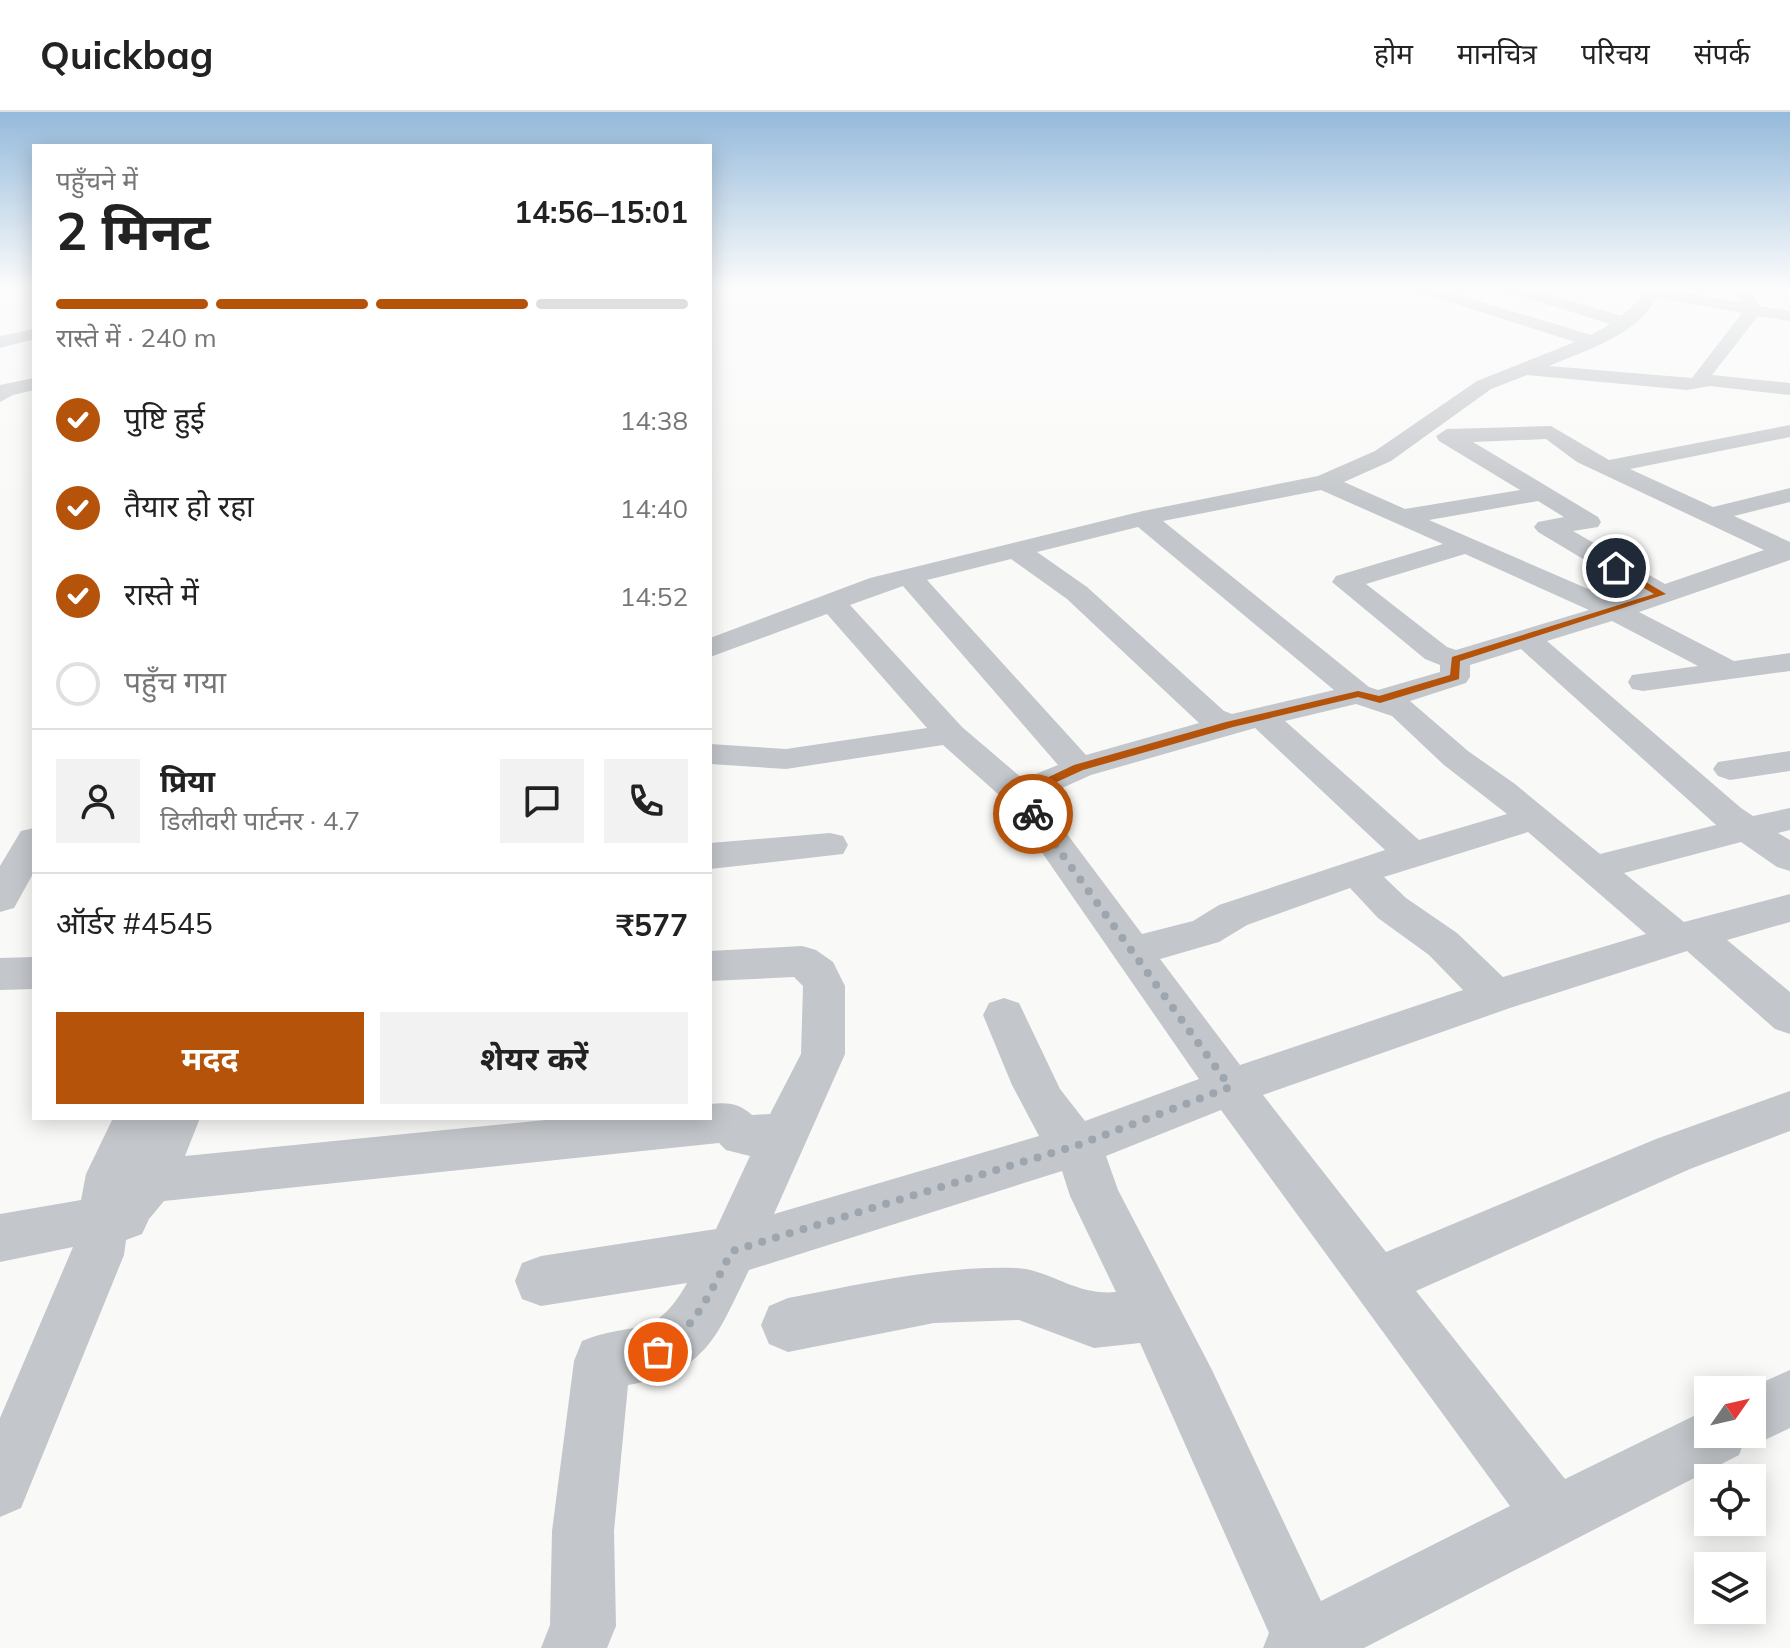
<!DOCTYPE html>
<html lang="hi">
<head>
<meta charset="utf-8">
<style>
  :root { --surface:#fff; --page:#f2f2f2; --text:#222; --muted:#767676; --line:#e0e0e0; --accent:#b45309 }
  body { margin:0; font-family:Mulish,"Noto Sans Devanagari",sans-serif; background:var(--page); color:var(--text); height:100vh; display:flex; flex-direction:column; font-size:30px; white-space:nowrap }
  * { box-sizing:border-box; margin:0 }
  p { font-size:26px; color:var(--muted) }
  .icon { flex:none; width:44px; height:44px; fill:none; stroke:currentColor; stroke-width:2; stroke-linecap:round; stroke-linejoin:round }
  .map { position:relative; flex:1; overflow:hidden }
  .details { position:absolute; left:32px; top:32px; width:680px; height:976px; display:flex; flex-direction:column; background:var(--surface); border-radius:0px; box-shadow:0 4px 20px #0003 }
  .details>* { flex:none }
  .needle { width:52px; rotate:56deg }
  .controls { position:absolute; left:1694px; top:1264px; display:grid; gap:16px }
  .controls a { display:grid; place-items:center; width:72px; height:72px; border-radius:0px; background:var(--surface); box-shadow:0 4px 20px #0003; font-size:40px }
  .pin { position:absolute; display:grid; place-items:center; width:68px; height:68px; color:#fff; margin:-34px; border:4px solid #fff; border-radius:50%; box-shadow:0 2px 8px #0007 }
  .courier { position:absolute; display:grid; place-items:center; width:80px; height:80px; margin:-40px; border:6px solid #b45309; border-radius:50%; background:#fff; color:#222; box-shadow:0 2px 10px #0007 }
  .head em { font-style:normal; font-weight:700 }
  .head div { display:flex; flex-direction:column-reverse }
  .head { display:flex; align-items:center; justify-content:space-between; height:136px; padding:0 24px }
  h1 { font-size:52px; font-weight:700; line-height:60px }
  .bar { display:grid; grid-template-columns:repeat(4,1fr); gap:12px 8px; align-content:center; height:96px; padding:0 24px }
  .bar i { height:10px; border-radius:6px; background:var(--line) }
  .bar .on { background:var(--accent) }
  .bar p { grid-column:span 4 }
  .line { display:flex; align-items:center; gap:20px; padding:0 24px; border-top:2px solid var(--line) }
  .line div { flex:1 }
  .round { display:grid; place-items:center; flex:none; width:84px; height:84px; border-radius:0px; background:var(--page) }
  ol { padding:0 24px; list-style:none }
  li { display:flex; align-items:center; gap:24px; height:88px }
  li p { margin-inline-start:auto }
  li .icon { padding:8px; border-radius:50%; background:var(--accent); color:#fff; stroke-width:4 }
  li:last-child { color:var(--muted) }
  li i { width:44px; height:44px; border:4px solid var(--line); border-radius:50% }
  .action { display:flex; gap:16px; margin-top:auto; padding:16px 24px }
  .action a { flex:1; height:92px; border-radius:0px; background:var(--accent); color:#fff; font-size:32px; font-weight:700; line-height:92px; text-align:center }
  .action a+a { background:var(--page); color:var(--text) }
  header { display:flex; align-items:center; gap:48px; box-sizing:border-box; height:112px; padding:0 40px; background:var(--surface); border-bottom:2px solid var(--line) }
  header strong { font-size:38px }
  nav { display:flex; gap:44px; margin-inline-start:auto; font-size:28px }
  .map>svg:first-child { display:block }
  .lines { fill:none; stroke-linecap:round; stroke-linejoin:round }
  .minor { fill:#c3c6ca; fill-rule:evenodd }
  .route { fill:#b45309 }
  .done { stroke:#9da5ae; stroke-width:8; stroke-dasharray:0 14.4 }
</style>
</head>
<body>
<header>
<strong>Quickbag</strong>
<nav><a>होम</a><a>मानचित्र</a><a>परिचय</a><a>संपर्क</a></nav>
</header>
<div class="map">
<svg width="1790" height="1536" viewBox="0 0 1790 1536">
  <rect width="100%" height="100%" fill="#f9f9f8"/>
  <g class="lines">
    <g class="minor">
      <path d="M1417 177H1440L1591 223 1610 212 1508 180 1506 177H1530L1622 204 1639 188 1645 177H1662L1741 190 1735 177H1751L1759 194 1790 199V209L1758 204 1712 263 1790 271V283L1710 274 1687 278 1527 263 1491 277 1391 349 1344 370 1405 397 1520 378 1439 329 1436 324 1447 317 1551 314 1609 348 1790 313V325L1630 357 1713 395 1790 376V390L1734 404 1790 430V448L1639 500 1734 549 1790 541V559L1643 579 1632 577 1628 570 1632 563 1698 554 1612 509 1547 529 1741 696 1753 704 1790 696V718L1778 721 1790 728V759L1777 755 1741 730 1624 761 1684 810 1790 782V810L1727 828 1790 880V922L1775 917 1687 839 1510 896 1263 983 1386 1140 1656 1027 1790 979V1019L1690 1057 1416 1179 1565 1367 1708 1297V1322H1752V1278H1745L1790 1258V1316L1752 1334 1744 1330 1739 1343 1364 1536H1263L1269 1521 1140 1231 1094 1236 1019 1208 934 1211 788 1240 769 1232 761 1213 769 1194 788 1186C863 1172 938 1154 1015 1156 1050 1157 1075 1184 1116 1180L1070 1084 1062 1059 749 1158C716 1225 708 1259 628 1273L614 1419 616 1514 607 1536H541L550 1513 552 1419 574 1249 582 1229C634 1208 655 1229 687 1171L541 1194 522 1187 515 1169 522 1151 541 1144 716 1117 750 1044 726 1038 719 1031 164 1089 149 1107 142 1122 126 1128 124 1143 21 1396 0 1405V1306L73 1135 0 1150V1102L81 1088 86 1062 113 1006H200L185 1044 565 1006H710V992C727 990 739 991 752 1003L770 1002 801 942 803 874 794 865 710 869V839L802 834 816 838 833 850 845 874V942L774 1102 1039 1024 1012 973 983 903 989 891 1004 886 1019 891 1060 977 1085 1009 1199 967 1007 690 943 633 786 657 710 652V632L786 637 927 616 827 502 710 545V526L870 466 1143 399 1318 364 1375 339 1477 269 1575 230 1419 180ZM1657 186 1742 201 1692 266 1549 254C1586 238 1636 224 1657 186ZM1546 327 1577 350 1764 438 1665 472 1573 419 1598 415 1601 410 1598 405 1473 330ZM1321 378 1443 432 1336 464 1332 470 1425 547 1440 553V560L1378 578 1369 575 1163 409ZM1538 389 1564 405 1538 410 1534 415 1538 420 1640 481 1616 489 1429 408ZM1138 415 1334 578 1232 602 1224 599 1087 475 1037 440ZM1465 442 1589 498 1456 538 1447 535 1366 472ZM1011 447 1067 487 1199 611 1086 643 927 468ZM903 474 1058 653 1023 667 962 615 850 493ZM1521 537 1715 712 1716 713 1600 742 1515 672 1468 639 1410 589 1466 571 1470 565V553ZM1356 592 1392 604 1444 653 1507 702 1419 728 1285 609ZM1255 616 1385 738 1219 793 1193 809 1142 822 1040 686 1091 663ZM1528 720 1646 822 1503 865 1457 821 1406 786 1384 765ZM1350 776 1378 806 1429 843 1463 878 1240 953 1160 847 1219 830 1247 813ZM1221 998 1510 1394 1321 1489 1212 1258 1118 1078 1106 1044Z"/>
      <path d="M34 217V227L0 236V224Z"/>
      <path d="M34 266V278L13 283 0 290V273Z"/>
      <path d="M1790 639V659L1730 668 1718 664 1713 657 1718 650Z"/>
      <path d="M34 716V760L14 796 0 800V754L21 719Z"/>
      <path d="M830 721 843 724 848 733 843 742 710 757V731Z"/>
      <path d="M34 845V877L0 878V846Z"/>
    </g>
  </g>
  <linearGradient id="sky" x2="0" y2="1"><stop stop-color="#95badb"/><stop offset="0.45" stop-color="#fcfcfc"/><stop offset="1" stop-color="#fcfcfc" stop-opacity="0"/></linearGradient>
  <rect width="1790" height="392" fill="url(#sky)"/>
  <path class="route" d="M1613 454H1619L1666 482 1460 549 1459 567 1380 591 1358 585 1233 615 1083 658 1026 684 1039 702 1038 705H1029L1013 682 1074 653 1226 610 1358 579 1379 584 1450 563 1452 545 1654 482 1613 458Z"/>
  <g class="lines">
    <path class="done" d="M658 1240C697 1215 711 1178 732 1139L1078 1033 1230 975 1033 702"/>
  </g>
</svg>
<div class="controls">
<a><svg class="needle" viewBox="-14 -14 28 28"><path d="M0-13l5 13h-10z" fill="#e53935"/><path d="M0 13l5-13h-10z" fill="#767676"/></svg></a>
<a><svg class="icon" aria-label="locate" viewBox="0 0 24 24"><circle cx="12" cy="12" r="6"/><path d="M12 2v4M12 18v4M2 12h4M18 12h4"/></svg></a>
<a><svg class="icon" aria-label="layers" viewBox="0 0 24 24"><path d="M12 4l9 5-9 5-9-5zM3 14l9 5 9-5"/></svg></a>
</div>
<div class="pin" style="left:658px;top:1240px;background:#ea580c"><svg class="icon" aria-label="bag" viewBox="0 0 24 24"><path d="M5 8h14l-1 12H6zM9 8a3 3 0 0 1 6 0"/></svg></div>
<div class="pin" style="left:1616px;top:456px;background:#1f2937"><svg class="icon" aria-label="home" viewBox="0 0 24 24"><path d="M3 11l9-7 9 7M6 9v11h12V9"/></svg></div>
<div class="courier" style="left:1033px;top:702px"><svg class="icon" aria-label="bike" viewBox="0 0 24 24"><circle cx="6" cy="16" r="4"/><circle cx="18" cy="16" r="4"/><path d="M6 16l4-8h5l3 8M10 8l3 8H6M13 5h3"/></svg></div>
<section class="details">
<div class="head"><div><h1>2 मिनट</h1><p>पहुँचने में</p></div><em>14:56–15:01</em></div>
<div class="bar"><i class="on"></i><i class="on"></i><i class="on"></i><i></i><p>रास्ते में · 240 m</p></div>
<ol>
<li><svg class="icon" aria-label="check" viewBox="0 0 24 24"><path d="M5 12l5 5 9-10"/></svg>पुष्टि हुई<p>14:38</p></li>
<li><svg class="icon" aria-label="check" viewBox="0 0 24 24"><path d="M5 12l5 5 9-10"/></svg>तैयार हो रहा<p>14:40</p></li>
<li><svg class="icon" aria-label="check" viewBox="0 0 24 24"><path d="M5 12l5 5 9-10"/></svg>रास्ते में<p>14:52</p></li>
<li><i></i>पहुँच गया</li>
</ol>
<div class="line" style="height:144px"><a class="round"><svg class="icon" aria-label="person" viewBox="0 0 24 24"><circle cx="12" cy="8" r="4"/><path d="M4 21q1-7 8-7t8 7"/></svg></a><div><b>प्रिया</b><p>डिलीवरी पार्टनर · 4.7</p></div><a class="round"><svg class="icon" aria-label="chat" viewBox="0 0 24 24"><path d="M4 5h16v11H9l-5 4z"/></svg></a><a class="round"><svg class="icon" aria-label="phone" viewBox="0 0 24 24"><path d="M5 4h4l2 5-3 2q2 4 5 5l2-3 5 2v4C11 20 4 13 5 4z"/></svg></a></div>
<div class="line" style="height:104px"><div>ऑर्डर #4545</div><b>₹577</b></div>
<div class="action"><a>मदद</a><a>शेयर करें</a></div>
</section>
</div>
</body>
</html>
